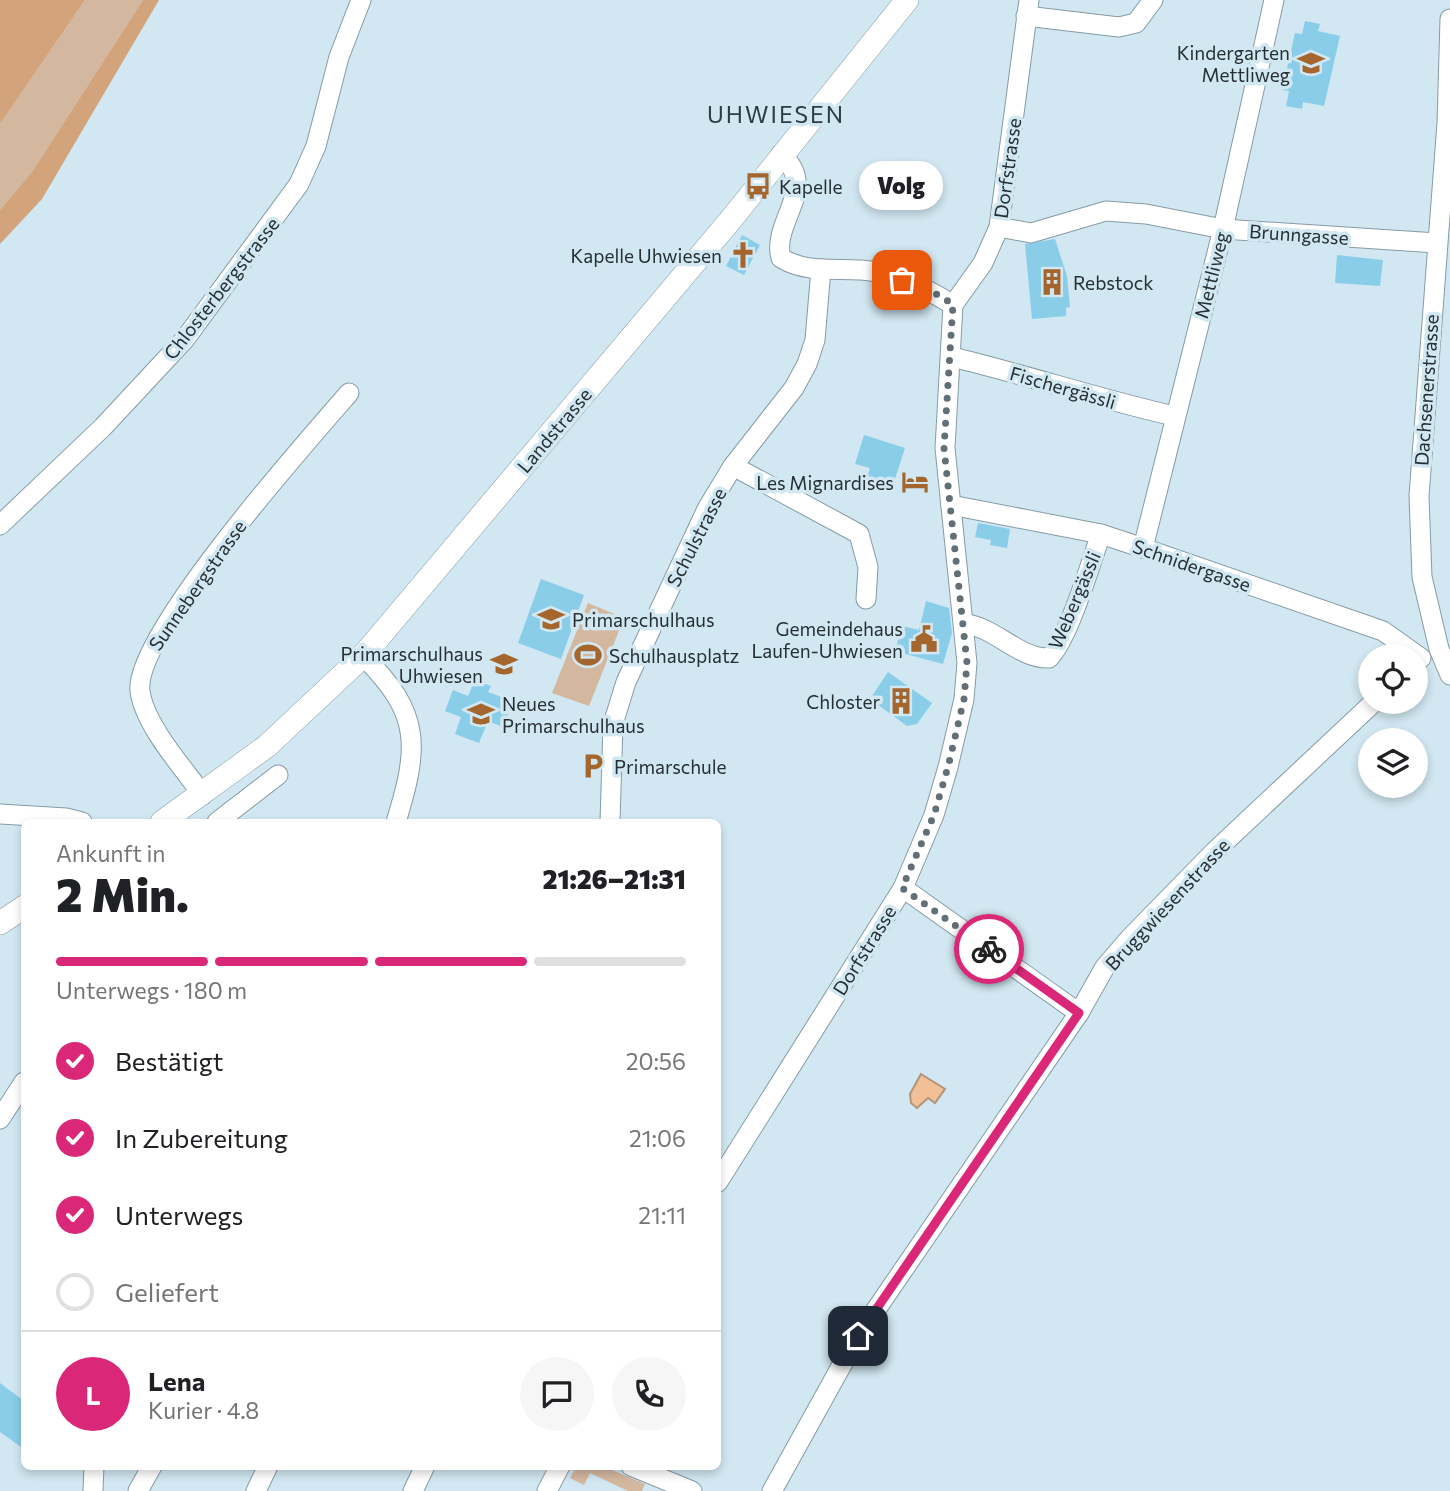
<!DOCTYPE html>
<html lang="de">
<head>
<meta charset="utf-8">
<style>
  :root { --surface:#fff; --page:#f6f6f6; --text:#202124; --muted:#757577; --line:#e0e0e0; --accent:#db2777 }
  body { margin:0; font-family:Commissioner,sans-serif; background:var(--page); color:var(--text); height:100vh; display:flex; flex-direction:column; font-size:26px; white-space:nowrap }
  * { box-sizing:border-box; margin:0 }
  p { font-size:23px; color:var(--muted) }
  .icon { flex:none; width:38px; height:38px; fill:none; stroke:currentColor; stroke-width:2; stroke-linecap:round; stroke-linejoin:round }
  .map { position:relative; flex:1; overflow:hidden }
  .panel { position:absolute; left:21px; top:819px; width:700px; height:651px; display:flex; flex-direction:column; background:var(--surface); border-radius:10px; box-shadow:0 4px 10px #0003 }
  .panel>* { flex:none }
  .buttons { position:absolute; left:1358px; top:644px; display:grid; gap:14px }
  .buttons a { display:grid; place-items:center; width:70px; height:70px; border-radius:50%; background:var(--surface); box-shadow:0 4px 10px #0003; font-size:35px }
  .pin { position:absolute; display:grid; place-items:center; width:60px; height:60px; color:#fff; margin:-30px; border-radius:14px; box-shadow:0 4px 10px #0006 }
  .courier { position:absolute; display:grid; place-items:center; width:70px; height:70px; margin:-35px; border:5px solid #db2777; border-radius:50%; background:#fff; color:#222; box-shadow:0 2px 9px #0007 }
  .bubble { position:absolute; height:49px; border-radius:24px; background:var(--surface); box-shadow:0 4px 10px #0003; font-size:23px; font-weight:800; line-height:49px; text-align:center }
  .summary em { font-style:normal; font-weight:800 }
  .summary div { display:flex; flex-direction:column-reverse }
  .summary { display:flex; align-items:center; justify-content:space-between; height:119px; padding:0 35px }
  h1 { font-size:46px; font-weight:800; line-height:52px }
  .bar { display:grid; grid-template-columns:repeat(4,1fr); gap:10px 7px; align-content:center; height:84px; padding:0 35px }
  .bar i { height:9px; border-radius:5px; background:var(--line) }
  .bar .active { background:var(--accent) }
  .bar p { grid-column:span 4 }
  .line { display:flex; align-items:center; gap:18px; padding:0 35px; border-top:2px solid var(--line) }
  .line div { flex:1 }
  .round { display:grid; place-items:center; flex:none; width:74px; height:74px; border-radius:37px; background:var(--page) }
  ol { padding:0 35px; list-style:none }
  li { display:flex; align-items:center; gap:21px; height:77px }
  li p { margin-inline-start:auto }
  li .icon { padding:7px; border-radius:50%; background:var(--accent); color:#fff; stroke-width:4 }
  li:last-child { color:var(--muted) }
  li i { width:38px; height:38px; border:4px solid var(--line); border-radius:50% }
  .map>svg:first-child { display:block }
  .green { fill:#d4b79f }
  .forest { fill:#d3a37b }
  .water { fill:#f1c097; stroke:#b49479; stroke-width:2 }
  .building { fill:#8acde9 }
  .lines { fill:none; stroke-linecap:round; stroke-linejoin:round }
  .minor-casing { stroke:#869ba4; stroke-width:21 }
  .major-casing { stroke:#869ba4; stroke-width:24 }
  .minor { stroke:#fff; stroke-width:19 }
  .major { stroke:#fff; stroke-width:23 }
  .done { stroke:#626f76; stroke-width:7; stroke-dasharray:0 12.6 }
  .route { stroke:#db2777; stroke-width:9 }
  .labels { text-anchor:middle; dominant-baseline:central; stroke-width:7; stroke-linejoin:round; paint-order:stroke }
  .poi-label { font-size:19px; fill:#272f33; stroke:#d1e7f1; text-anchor:end }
  .street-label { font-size:19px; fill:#272f33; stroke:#d1e7f1 }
  .quarter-label { font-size:23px; letter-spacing:2px; fill:#2b3e45; stroke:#d1e7f1 }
</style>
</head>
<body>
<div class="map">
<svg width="1450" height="1491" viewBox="0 0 1450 1491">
  <rect width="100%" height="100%" fill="#d1e7f1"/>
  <g class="green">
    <path d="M85 0H143L32 172 0 210V124Z"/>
    <path d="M588 603 624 618 589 706 552 693Z"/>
    <path d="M576 1467H605L645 1484 642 1491H628L590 1473 584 1485 570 1478Z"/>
  </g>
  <g class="forest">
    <path d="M0 0H85L0 124Z"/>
    <path d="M143 0H159L42 199 0 244V210L32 172Z"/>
  </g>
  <path class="water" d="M921 1074 945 1089 935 1103 928 1098 917 1108 911 1103 910 1094Z"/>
  <g class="building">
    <path d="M1305 21 1320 24 1318 31 1340 36 1324 106 1303 102 1302 109 1286 106 1289 91 1282 90 1295 33 1302 34Z"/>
    <path d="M742 235 760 245 744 275 726 266Z"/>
    <path d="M1055 239 1067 276 1070 307 1066 308V316L1032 319 1025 244Z"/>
    <path d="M1337 255 1383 260 1380 286 1335 283Z"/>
    <path d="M864 435 905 448 895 479 888 477 885 486 866 480 870 468 855 464Z"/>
    <path d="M978 523 1010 529 1007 548 990 545 991 540 975 537Z"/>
    <path d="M541 579 584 595 561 659 518 643Z"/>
    <path d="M926 601 949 608 952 633 943 664 902 653 905 649 896 647 902 626 919 630Z"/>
    <path d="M888 672 932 703 917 724 907 726 870 699Z"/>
    <path d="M475 680 491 686 488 692 513 701 503 727 488 721 479 743 455 734 461 717 445 711 453 690 468 696Z"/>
    <path d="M0 1383 24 1401V1449L0 1432Z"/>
  </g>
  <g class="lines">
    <defs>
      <g id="minor">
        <path d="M1026 16 1119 27 1136 23 1153 0"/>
        <path d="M1450 19 1447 123 1419 496 1422 577 1439 649 1450 675"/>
        <path d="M781 154C820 189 771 221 781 258 805 273 834 268 861 270 894 272 926 288 953 305"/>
        <path d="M999 227 1031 233 1106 211 1146 214 1223 229 1437 243"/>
        <path d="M952 357C1027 375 1099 399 1174 416"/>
        <path d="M733 466 859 534 868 567 866 599"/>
        <path d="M951 505 1101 534 1143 548 1383 631 1421 658"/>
        <path d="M0 525 103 427 185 339 299 184 316 146 339 57 361 0"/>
        <path d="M1143 548 1223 229 1274 0"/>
        <path d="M965 624C995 627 1019 659 1049 658 1069 638 1090 564 1101 534"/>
        <path d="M363 656C422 714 419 747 396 822"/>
        <path d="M203 795C183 768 144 724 140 691 133 637 308 440 349 393"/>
        <path d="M0 814 66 818 82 822"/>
        <path d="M217 822 278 775"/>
        <path d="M610 822 613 724 626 682 707 509 733 466 794 388 807 364 815 340 821 269"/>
        <path d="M903 888 1079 1013"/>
        <path d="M0 1119 24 1082"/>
        <path d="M718 1182 903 888 934 815 948 767 964 699 967 663 945 448 953 305 983 263 999 227 1029 0"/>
        <path d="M631 1466 692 1491"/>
        <path d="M93 1491 94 1466"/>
        <path d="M138 1491 152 1466"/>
        <path d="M256 1491 268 1466"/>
        <path d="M413 1491 425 1466"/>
        <path d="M547 1491 560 1466"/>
        <path d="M772 1491 858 1336 1079 1013 1105 967 1130 938 1214 852 1374 702"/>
      </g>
      <g id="major">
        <path d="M162 822 267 746 363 656 733 217 907 0"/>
        <path d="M0 923 24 907"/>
      </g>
    </defs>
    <use href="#minor" class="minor-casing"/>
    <use href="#major" class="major-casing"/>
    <use href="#minor" class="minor"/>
    <use href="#major" class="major"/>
  </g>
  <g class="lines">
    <path class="done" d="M902 280 921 285 953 304 944 448 967 663 964 699 948 767 934 815 902 888 989 949"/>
    <path class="route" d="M858 1336 1079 1013 989 949"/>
  </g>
  <defs>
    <symbol id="school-bare" viewBox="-9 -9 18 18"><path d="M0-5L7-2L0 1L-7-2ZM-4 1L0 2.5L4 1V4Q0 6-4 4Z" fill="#a4662c" stroke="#d1e7f1" stroke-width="2.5" paint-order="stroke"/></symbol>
    <symbol id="bus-bare" viewBox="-9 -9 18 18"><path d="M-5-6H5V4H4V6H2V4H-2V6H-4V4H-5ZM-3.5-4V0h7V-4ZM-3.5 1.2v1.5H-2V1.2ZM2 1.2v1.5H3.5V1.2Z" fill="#a4662c" stroke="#d1e7f1" stroke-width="2.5" paint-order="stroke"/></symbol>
    <symbol id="church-bare" viewBox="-9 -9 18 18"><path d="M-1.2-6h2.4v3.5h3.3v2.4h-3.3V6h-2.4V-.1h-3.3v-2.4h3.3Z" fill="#a4662c" stroke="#d1e7f1" stroke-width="2.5" paint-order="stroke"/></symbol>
    <symbol id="building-bare" viewBox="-9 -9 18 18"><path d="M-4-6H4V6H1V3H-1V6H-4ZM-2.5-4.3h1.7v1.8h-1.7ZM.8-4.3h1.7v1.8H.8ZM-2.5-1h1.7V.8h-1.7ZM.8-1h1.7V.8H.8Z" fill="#a4662c" stroke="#d1e7f1" stroke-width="2.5" paint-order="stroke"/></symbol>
    <symbol id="hotel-bare" viewBox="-9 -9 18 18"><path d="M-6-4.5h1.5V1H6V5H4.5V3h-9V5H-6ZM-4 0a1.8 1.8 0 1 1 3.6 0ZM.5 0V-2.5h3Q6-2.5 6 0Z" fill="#a4662c" stroke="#d1e7f1" stroke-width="2.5" paint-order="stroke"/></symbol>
    <symbol id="civic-bare" viewBox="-9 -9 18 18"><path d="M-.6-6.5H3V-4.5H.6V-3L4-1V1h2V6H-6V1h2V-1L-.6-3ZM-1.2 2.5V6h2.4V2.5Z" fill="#a4662c" stroke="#d1e7f1" stroke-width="2.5" paint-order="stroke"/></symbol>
    <symbol id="stadium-bare" viewBox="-9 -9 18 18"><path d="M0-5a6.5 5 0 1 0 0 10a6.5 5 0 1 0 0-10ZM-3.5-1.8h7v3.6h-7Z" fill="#a4662c" stroke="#d1e7f1" stroke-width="2.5" paint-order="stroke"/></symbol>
    <symbol id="parking-bare" viewBox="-9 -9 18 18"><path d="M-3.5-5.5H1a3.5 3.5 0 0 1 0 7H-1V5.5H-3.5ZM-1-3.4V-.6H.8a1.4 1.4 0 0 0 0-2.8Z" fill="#a4662c" stroke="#d1e7f1" stroke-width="2.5" paint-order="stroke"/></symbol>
  </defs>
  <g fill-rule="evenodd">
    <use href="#school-bare" x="1292" y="44" width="38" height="38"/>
    <use href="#bus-bare" x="739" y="167" width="38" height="38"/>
    <use href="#church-bare" x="724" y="236" width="38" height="38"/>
    <use href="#building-bare" x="1033" y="263" width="38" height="38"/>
    <use href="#hotel-bare" x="896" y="463" width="38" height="38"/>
    <use href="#school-bare" x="532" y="600" width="38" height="38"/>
    <use href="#civic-bare" x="905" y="620" width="38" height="38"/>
    <use href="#stadium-bare" x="569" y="636" width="38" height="38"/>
    <use href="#school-bare" x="485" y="645" width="38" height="38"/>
    <use href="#building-bare" x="882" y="682" width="38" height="38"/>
    <use href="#school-bare" x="462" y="695" width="38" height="38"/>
    <use href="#parking-bare" x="574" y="747" width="38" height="38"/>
  </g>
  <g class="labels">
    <g class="poi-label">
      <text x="1290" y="52">Kindergarten<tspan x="1290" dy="22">Mettliweg</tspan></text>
      <text x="779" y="186" text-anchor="start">Kapelle</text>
      <text x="722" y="255">Kapelle Uhwiesen</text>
      <text x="1073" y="282" text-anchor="start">Rebstock</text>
      <text x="894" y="482">Les Mignardises</text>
      <text x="572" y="619" text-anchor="start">Primarschulhaus</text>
      <text x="903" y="628">Gemeindehaus<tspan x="903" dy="22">Laufen-Uhwiesen</tspan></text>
      <text x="483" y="653">Primarschulhaus<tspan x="483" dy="22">Uhwiesen</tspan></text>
      <text x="609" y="655" text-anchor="start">Schulhausplatz</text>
      <text x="880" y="701">Chloster</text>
      <text x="502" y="703" text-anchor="start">Neues<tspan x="502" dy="22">Primarschulhaus</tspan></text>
      <text x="614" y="766" text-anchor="start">Primarschule</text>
    </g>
    <g class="street-label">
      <text transform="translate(1007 168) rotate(-82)">Dorfstrasse</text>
      <text transform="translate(1299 234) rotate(4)">Brunngasse</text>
      <text transform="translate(1211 275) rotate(-76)">Mettliweg</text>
      <text transform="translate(221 288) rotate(-52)">Chlosterbergstrasse</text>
      <text transform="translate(1063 387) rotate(16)">Fischergässli</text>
      <text transform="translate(1426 390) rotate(-86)">Dachsenerstrasse</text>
      <text transform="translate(554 430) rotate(-50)">Landstrasse</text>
      <text transform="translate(696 537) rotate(-63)">Schulstrasse</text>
      <text transform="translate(1192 565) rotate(19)">Schnidergasse</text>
      <text transform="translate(197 585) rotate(-55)">Sunnebergstrasse</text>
      <text transform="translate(1074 600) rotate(-67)">Webergässli</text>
      <text transform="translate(1167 904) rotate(-47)">Bruggwiesenstrasse</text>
      <text transform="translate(864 950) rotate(-58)">Dorfstrasse</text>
    </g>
    <g class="quarter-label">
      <text x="776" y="114">UHWIESEN</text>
    </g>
  </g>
</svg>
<div class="buttons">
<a><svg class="icon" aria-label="locate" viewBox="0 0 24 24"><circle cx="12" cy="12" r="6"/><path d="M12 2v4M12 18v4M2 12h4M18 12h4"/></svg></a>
<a><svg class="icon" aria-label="layers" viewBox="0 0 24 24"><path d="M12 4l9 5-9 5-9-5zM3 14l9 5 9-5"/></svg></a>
</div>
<div class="pin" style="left:902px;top:280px;background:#ea580c"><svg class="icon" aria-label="bag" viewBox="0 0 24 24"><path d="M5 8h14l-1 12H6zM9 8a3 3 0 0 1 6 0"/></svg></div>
<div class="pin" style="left:858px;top:1336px;background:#1f2937"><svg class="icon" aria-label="home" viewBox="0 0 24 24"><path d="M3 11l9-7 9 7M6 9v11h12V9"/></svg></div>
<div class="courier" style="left:989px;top:949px"><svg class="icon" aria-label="bike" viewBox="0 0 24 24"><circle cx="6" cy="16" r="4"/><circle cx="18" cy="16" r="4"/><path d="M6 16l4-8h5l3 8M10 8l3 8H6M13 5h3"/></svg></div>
<div class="bubble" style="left:859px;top:161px;width:84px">Volg</div>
<section class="panel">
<div class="summary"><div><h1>2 Min.</h1><p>Ankunft in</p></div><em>21:26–21:31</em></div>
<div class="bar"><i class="active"></i><i class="active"></i><i class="active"></i><i></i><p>Unterwegs · 180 m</p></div>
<ol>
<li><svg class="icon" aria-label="check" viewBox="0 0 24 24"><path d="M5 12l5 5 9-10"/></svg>Bestätigt<p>20:56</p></li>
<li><svg class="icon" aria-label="check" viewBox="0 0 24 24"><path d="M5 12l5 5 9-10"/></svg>In Zubereitung<p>21:06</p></li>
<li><svg class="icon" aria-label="check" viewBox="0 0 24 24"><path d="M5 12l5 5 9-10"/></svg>Unterwegs<p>21:11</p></li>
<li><i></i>Geliefert</li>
</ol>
<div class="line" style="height:126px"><b class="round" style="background:var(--accent);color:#fff">L</b><div><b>Lena</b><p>Kurier · 4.8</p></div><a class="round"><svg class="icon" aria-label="chat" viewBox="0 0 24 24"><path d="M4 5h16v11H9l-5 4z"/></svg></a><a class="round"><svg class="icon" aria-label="phone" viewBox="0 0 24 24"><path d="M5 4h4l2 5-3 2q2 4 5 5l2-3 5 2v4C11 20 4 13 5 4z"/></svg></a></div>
</section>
</div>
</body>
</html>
